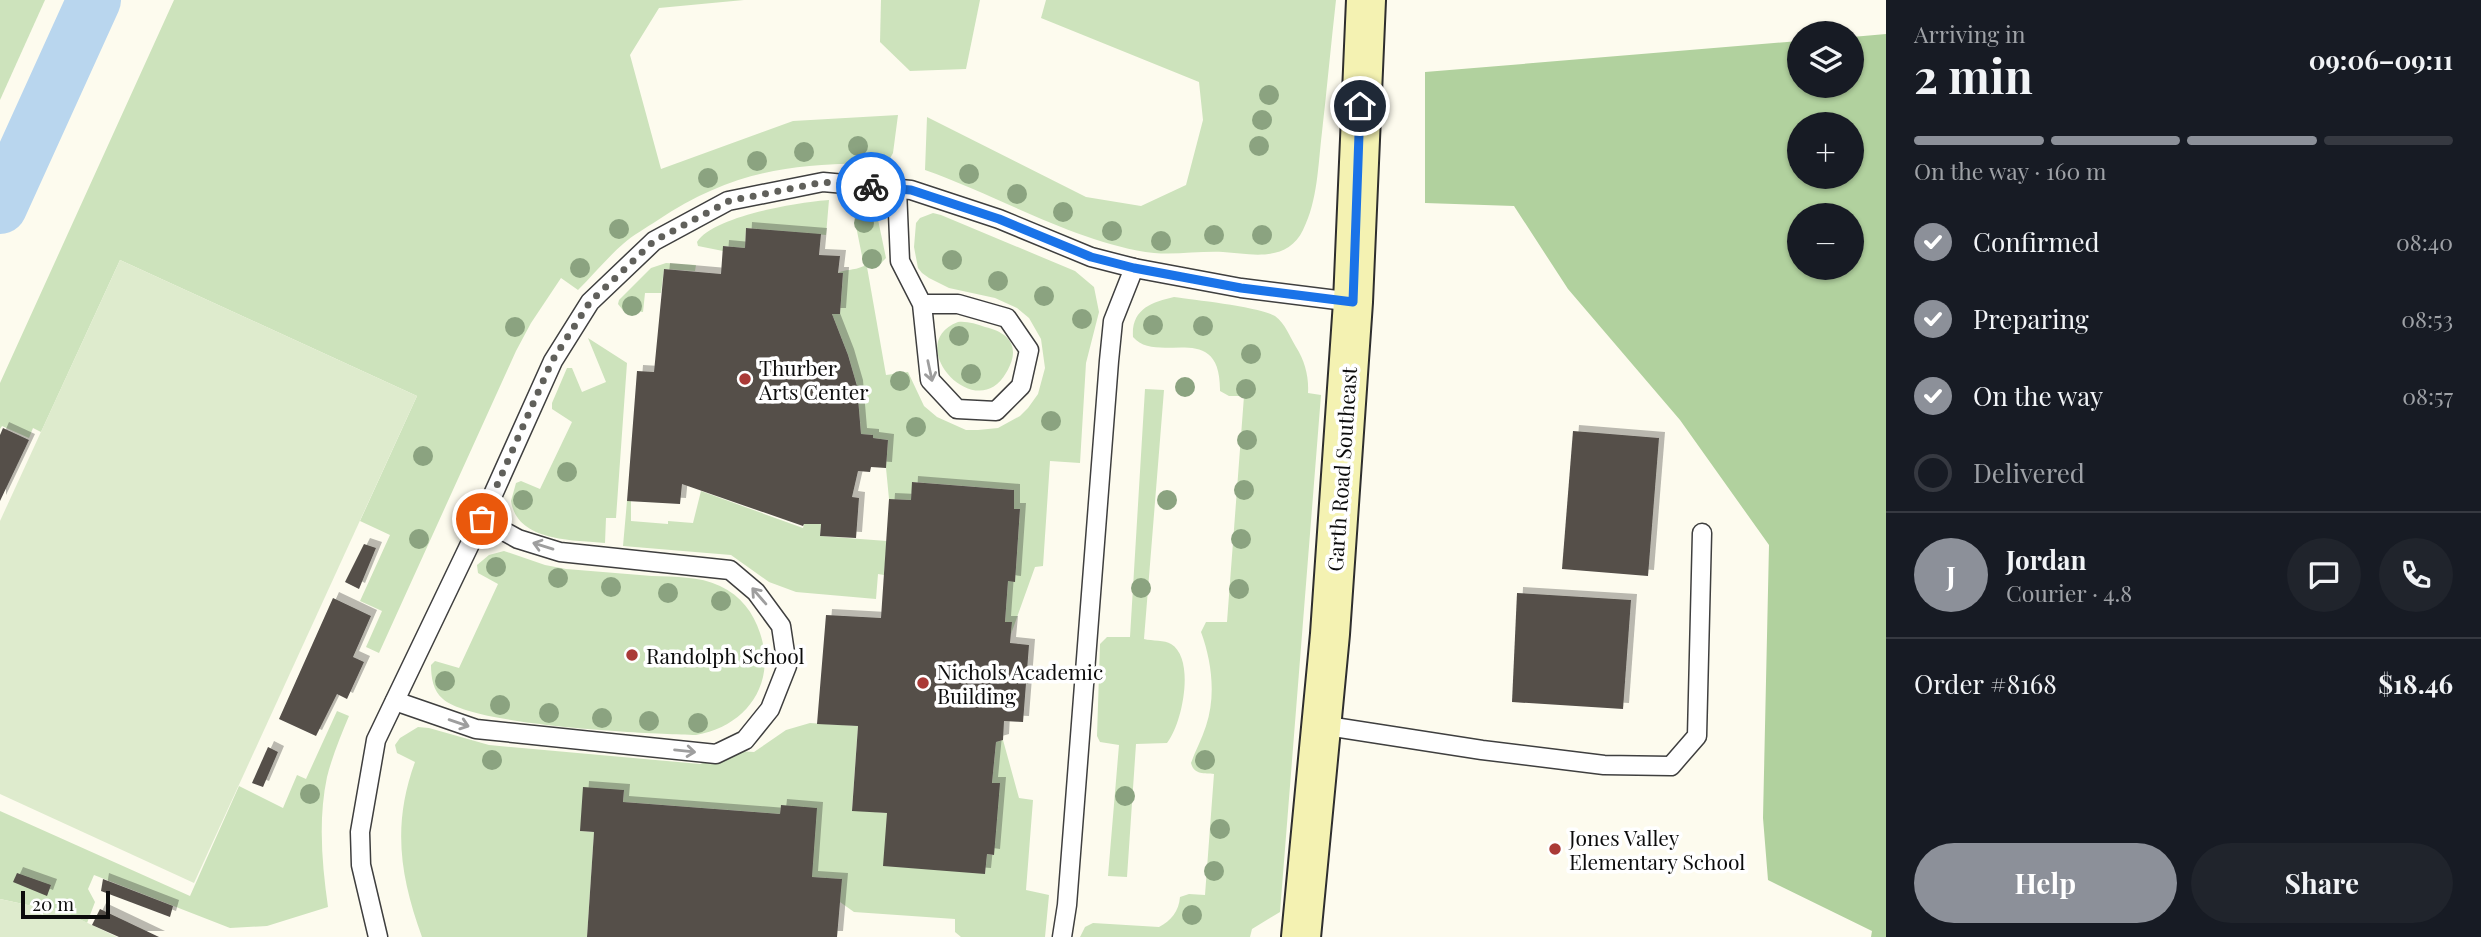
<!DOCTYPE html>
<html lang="en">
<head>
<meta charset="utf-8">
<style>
  :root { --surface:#171b24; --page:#20242c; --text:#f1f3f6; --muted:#9ea1a6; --line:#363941; --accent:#8c9099 }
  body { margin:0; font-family:"Playfair Display",serif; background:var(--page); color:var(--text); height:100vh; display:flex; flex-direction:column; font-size:26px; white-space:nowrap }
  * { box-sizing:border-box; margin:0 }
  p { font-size:23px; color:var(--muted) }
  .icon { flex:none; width:38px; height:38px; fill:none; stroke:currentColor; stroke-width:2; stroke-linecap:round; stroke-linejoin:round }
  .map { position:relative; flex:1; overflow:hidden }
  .panel { display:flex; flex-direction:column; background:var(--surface); width:595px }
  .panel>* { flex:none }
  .controls { position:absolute; left:1787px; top:21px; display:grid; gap:14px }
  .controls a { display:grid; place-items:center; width:77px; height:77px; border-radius:50%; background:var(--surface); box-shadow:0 2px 5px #0004; font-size:35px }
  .scale { position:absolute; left:21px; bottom:18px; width:89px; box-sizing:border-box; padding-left:7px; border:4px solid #0c0c0c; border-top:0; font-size:19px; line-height:24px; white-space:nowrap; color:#0c0c0c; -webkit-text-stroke:5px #fff; paint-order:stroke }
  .pin { position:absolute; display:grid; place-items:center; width:60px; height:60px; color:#fff; margin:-30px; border:4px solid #fff; border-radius:50%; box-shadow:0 2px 7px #0007 }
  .courier { position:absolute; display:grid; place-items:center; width:70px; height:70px; margin:-35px; border:5px solid #1a73e8; border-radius:50%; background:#fff; color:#222; box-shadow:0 2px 9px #0007 }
  .headline em { font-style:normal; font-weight:700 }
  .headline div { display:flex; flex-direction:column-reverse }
  .headline { display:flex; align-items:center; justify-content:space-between; height:119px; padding:0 28px }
  h1 { font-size:46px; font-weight:700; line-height:52px }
  .bar { display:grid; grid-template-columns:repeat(4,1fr); gap:10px 7px; align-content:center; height:84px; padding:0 28px }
  .bar i { height:9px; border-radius:5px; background:var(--line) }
  .bar .selected { background:var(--accent) }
  .bar p { grid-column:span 4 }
  .line { display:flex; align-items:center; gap:18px; padding:0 28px; border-top:2px solid var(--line) }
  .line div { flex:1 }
  .round { display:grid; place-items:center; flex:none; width:74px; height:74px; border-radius:37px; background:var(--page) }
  ol { padding:0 28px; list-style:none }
  li { display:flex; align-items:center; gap:21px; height:77px }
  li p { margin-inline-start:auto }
  li .icon { padding:7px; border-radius:50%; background:var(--accent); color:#fff; stroke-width:4 }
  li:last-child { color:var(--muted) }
  li i { width:38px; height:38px; border:4px solid var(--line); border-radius:50% }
  .action { display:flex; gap:14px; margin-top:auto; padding:14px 28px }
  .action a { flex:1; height:80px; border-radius:42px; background:var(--accent); color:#fff; font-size:28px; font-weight:700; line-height:80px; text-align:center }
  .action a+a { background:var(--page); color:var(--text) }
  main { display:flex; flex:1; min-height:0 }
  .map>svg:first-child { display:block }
  .green { fill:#cde3bc }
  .forest { fill:#b1d19e; fill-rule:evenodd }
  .pitch { fill:#deebcd }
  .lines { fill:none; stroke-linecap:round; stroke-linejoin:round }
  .river { stroke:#b9d6ee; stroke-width:54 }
  .building { fill:#544f4a; filter:url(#shadow) }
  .lane-casing { stroke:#3f3f3f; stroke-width:21 }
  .secondary-casing { stroke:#2e2e2e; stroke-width:42 }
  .lane { stroke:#fff; stroke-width:18 }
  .secondary { stroke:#f4f2b2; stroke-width:38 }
  .tree { fill:#8ba380 }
  .oneway { stroke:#9e9e9e }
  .done { stroke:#60605b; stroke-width:7; stroke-dasharray:0 12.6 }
  .route { stroke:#1a73e8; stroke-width:9 }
  .poi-dot { fill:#aa3a37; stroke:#fff; stroke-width:2.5 }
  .labels { text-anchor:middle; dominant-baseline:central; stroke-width:7; stroke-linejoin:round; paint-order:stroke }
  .poi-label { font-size:21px; fill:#0c0c0c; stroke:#fff; text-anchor:start }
  .street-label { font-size:21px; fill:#0c0c0c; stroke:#fff }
</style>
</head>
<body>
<main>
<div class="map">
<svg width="1886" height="937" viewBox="0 0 1886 937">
  <defs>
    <filter id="shadow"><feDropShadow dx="6" dy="-6" stdDeviation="0" flood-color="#0004"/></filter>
  </defs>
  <rect width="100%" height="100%" fill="#fdfbee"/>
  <g class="green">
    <path d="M0 0H45L0 100Z"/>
    <path d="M174 0H744L659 8 630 55 661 169 793 121 898 115 893 153 888 162 881 164C795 162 731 171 658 220 646 228 633 235 623 244 607 258 593 275 578 290L561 278 531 323 516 351 379 653 366 647 382 611 360 601 390 535 360 521 417 396 120 260 41 432 33 428 29 438 2 426 0 429V383Z"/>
    <path d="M881 0H980L966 69 910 71 880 42Z"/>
    <path d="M1046 0H1336C1331 44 1327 88 1322 132 1318 165 1318 200 1303 230 1287 263 1251 254 1223 252 1200 251 1176 255 1154 253 1078 244 997 195 925 170L927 117 1086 197 1141 206 1186 185 1203 120 1199 82 1041 18Z"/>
    <path d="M829 200 826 235 746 228 745 248 723 246V251L698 246 697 242C713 216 799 202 829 200Z"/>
    <path d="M867 201 876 210 886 258 880 264 867 267 886 375 908 372 924 406 937 417 966 430H978L998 428 1020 416 1028 408 1038 394 1045 368 1041 339 1029 318 1017 308 995 298 949 288 929 278 922 273 918 268 914 247 916 223 920 218 933 213 941 215 1075 271 1094 287 1099 312 1086 363 1080 463 1050 461 1043 566 1035 567 1011 634 1012 622H1005L1008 581H1015L1020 510 1014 509V490L913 482 911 500 889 499 886 468 888 440 873 438V435L861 434 857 386 848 355 832 314 840 313 843 274 838 273C845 269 853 271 864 266L852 206Z"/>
    <path d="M666 263 696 265 695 271 664 269 661 293H645L643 312 622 309 618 304 619 300 651 268Z"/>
    <path d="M1174 297C1195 300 1260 307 1275 316 1285 323 1290 337 1296 347 1305 361 1309 377 1308 393L1321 395 1280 912 1252 929 1250 937H1080L1085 927 1093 923 1159 927C1171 921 1179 911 1180 897L1189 894 1205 895 1214 774C1205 773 1194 775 1191 763 1195 751 1202 739 1206 726 1216 696 1212 662 1201 632L1206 622H1227L1244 396H1229L1220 391C1221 318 1157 366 1133 337 1131 309 1152 302 1174 297Z"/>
    <path d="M958 322C967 321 976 324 985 327 1011 333 1021 348 1006 373 976 426 901 344 958 322Z"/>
    <path d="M588 338 627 363 616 518H606L605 543C574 540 517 542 511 501L516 483 521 481 540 489 572 422 552 409V403L567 368H572L582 392 606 382Z"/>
    <path d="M1145 389 1164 390 1144 639C1152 641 1165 640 1171 644 1196 659 1182 725 1167 743L1136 744 1127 877 1108 876 1119 745 1100 742 1097 736 1100 644 1107 637H1130Z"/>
    <path d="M701 491 803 528 804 524H821L820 536 887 541 884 575 878 574 876 599 796 592 769 582 731 555 623 546 627 501H631V521L668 524V521L693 523Z"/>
    <path d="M504 551 545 565 566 569C595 571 623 574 652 576 675 577 699 576 720 586 741 596 753 612 760 633 777 683 747 726 696 735 650 734 473 726 443 699 433 691 431 677 431 665L435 661 459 668 498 584 478 573 477 565 489 555Z"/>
    <path d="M337 711 349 716C341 735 332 757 327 777 318 820 322 864 328 907L267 926 230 928 94 875 88 889 95 902 87 923 69 914 0 899V811L190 896 239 786 283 808 297 775 306 779Z"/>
    <path d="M810 723 858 726 852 810 887 813 985 874 987 854 993 855 999 783H992L996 742 1003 740 1019 798 1033 800 1026 890 1049 895 1045 937H961L955 932V919L854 912 840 902 841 879 812 877 781 805 780 814 623 802 624 791 580 831 594 832 587 937H422C400 876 392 825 415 762L397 753 395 745 400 738 418 727 429 728 489 745 700 764 738 751 754 752 786 730Z"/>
  </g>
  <path class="forest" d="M1886 34V937H1871L1872 931 1768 880 1763 818 1769 545 1680 420 1568 289 1514 206 1425 203V72L1799 41V86H1852V37ZM1799 124H1852V177H1799ZM1799 215H1852V268H1799Z"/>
  <g class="pitch">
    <path d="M120 260 417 396 194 883 0 794V521Z"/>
    <path d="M0 899 69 914 117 937H0Z"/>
  </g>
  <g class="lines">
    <path class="river" d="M0 207 94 0"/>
  </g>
  <g class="building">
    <path d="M746 228 821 234 819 255 840 256 838 273H843L840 314H832L848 355 857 386 861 434 873 435V438L888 440 886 468 871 467 870 472 858 471 852 497 859 498 856 538 820 536 821 524H804L803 526 682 484 680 504 627 501 637 371 654 372 664 269 721 274 723 246 745 248Z"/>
    <path d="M3 428 29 440 0 501V435Z"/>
    <path d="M1573 431 1659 438 1648 576 1562 569Z"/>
    <path d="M912 482 1014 490V509H1020L1015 582 1008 581 1005 622H1012L1010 643 1029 645 1023 722 1004 721 1003 740 996 742 992 783H1000L994 855 987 854 985 874 883 866 887 813 852 811 858 726 817 724 826 615 881 618 889 499 911 500Z"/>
    <path d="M364 544 376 548 359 589 345 582Z"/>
    <path d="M1517 593 1631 600 1623 709 1512 702Z"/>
    <path d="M333 598 371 616 353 657 364 662 347 699 337 694 316 736 279 719Z"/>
    <path d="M268 747 278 752 263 787 252 783Z"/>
    <path d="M583 787 624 790 623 802 780 814 781 805 817 808 812 877 842 879 837 937H587L594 832 580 831Z"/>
    <path d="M17 873 51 885 47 896 13 882Z"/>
    <path d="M103 879 173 906 170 917 101 891Z"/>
    <path d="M100 909 159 937H119L92 925Z"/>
  </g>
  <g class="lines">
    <defs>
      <g id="lane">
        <path d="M897 189 900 261 922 304 930 380 957 409 996 411 1021 386 1029 350 1007 318 958 304H922"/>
        <path d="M395 701 476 729 716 754 745 740 770 709 787 666 781 626 756 592 730 570 560 552 518 539 482 519"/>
        <path d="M1321 725 1482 750 1604 765 1671 766 1697 736 1702 533"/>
        <path d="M378 937 361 865 360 832 376 740 482 519 553 361 590 302 654 241 728 201 823 182 911 190 999 219 1091 257 1134 268 1241 288 1353 302"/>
        <path d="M1062 937 1067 905 1109 361 1113 321 1134 268"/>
      </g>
      <path id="secondary" d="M1301 937 1330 634 1353 302 1366 0"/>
    </defs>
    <use href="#lane" class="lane-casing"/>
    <use href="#secondary" class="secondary-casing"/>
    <use href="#lane" class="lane"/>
    <use href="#secondary" class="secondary"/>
  </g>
  <g class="tree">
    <circle cx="1269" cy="95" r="10"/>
    <circle cx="1262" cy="120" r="10"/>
    <circle cx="858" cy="146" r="10"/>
    <circle cx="1259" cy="146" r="10"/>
    <circle cx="804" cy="152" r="10"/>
    <circle cx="757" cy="161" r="10"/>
    <circle cx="969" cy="174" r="10"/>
    <circle cx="708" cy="178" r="10"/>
    <circle cx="1017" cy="194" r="10"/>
    <circle cx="1063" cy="212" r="10"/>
    <circle cx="864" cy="223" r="10"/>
    <circle cx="619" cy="229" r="10"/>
    <circle cx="1112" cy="231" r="10"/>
    <circle cx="1214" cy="235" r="10"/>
    <circle cx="1262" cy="235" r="10"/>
    <circle cx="1161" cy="241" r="10"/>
    <circle cx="872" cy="259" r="10"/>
    <circle cx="952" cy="260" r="10"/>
    <circle cx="580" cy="268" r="10"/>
    <circle cx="998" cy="281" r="10"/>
    <circle cx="1044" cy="296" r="10"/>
    <circle cx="632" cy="306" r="10"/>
    <circle cx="1082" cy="319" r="10"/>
    <circle cx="1153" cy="325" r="10"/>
    <circle cx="1203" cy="326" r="10"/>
    <circle cx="515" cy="327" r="10"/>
    <circle cx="959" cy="336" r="10"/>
    <circle cx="1251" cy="354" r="10"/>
    <circle cx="971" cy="374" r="10"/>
    <circle cx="900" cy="381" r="10"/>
    <circle cx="1185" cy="387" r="10"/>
    <circle cx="1246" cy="389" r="10"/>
    <circle cx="1051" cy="421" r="10"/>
    <circle cx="916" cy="427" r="10"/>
    <circle cx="1247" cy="440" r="10"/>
    <circle cx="423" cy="456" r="10"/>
    <circle cx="567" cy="472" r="10"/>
    <circle cx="1244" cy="490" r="10"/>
    <circle cx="523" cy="500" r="10"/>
    <circle cx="1167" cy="500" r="10"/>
    <circle cx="419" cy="539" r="10"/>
    <circle cx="1241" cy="539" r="10"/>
    <circle cx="496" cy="567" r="10"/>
    <circle cx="558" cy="578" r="10"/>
    <circle cx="611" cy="587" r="10"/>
    <circle cx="1141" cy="588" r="10"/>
    <circle cx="1239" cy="589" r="10"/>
    <circle cx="668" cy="593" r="10"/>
    <circle cx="721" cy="601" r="10"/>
    <circle cx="445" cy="681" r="10"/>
    <circle cx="500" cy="705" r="10"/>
    <circle cx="549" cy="713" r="10"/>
    <circle cx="602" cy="718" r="10"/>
    <circle cx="649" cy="721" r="10"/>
    <circle cx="698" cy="723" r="10"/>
    <circle cx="492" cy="760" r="10"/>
    <circle cx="1205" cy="760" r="10"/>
    <circle cx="310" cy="794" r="10"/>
    <circle cx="1125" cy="796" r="10"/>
    <circle cx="1220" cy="829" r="10"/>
    <circle cx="1214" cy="871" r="10"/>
    <circle cx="1192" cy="915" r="10"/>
  </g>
  <defs><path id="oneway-shaft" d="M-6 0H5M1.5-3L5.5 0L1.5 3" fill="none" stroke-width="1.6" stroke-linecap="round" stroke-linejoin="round" transform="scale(1.75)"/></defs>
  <g class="oneway">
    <use href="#oneway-shaft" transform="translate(930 371) rotate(78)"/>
    <use href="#oneway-shaft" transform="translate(543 546) rotate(-163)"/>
    <use href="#oneway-shaft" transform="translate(759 596) rotate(-131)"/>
    <use href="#oneway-shaft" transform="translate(459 723) rotate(19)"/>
    <use href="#oneway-shaft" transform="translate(685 751) rotate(6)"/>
  </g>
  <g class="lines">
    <path class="done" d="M482 519 552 361 590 302 654 241 729 201 823 182 871 187"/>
    <path class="route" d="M871 187 911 190 999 219 1091 257 1134 268 1241 288 1353 302 1360 106"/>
  </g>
  <g class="poi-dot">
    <circle cx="745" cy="379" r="7"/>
    <circle cx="632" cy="655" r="7"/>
    <circle cx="923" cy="683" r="7"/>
    <circle cx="1555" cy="849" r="7"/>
  </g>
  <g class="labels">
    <g class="poi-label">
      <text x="759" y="367">Thurber<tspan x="759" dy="24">Arts Center</tspan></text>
      <text x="646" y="655">Randolph School</text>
      <text x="937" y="671">Nichols Academic<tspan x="937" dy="24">Building</tspan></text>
      <text x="1569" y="837">Jones Valley<tspan x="1569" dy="24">Elementary School</tspan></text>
    </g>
    <g class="street-label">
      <text transform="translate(1341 469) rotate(-86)">Garth Road Southeast</text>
    </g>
  </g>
</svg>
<div class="controls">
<a><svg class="icon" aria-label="layers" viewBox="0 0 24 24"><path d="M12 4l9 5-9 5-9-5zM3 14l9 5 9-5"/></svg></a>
<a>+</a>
<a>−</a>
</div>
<div class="scale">20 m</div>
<div class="pin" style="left:482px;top:519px;background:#ea580c"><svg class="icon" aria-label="bag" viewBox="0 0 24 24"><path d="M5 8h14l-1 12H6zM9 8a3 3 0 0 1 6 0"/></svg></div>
<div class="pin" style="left:1360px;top:106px;background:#1f2937"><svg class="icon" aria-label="home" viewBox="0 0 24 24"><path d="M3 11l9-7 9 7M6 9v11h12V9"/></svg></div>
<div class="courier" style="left:871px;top:187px"><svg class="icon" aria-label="bike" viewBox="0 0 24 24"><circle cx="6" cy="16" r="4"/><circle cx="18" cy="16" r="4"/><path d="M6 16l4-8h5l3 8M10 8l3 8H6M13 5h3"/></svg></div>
</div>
<section class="panel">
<div class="headline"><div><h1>2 min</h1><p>Arriving in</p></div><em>09:06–09:11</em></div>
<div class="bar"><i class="selected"></i><i class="selected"></i><i class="selected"></i><i></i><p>On the way · 160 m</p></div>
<ol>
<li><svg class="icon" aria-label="check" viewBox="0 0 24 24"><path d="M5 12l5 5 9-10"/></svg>Confirmed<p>08:40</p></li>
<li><svg class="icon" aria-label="check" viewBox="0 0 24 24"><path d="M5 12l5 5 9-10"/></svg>Preparing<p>08:53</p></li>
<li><svg class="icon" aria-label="check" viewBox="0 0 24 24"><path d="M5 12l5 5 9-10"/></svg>On the way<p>08:57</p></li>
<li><i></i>Delivered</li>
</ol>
<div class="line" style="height:126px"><b class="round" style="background:var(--accent);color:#fff">J</b><div><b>Jordan</b><p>Courier · 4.8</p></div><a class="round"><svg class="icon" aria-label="chat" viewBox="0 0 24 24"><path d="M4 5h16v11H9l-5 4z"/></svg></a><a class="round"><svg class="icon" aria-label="phone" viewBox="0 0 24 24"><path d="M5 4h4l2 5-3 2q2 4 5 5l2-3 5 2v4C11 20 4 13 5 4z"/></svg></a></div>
<div class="line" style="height:91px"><div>Order #8168</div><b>$18.46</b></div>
<div class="action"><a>Help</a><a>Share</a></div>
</section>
</main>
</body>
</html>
